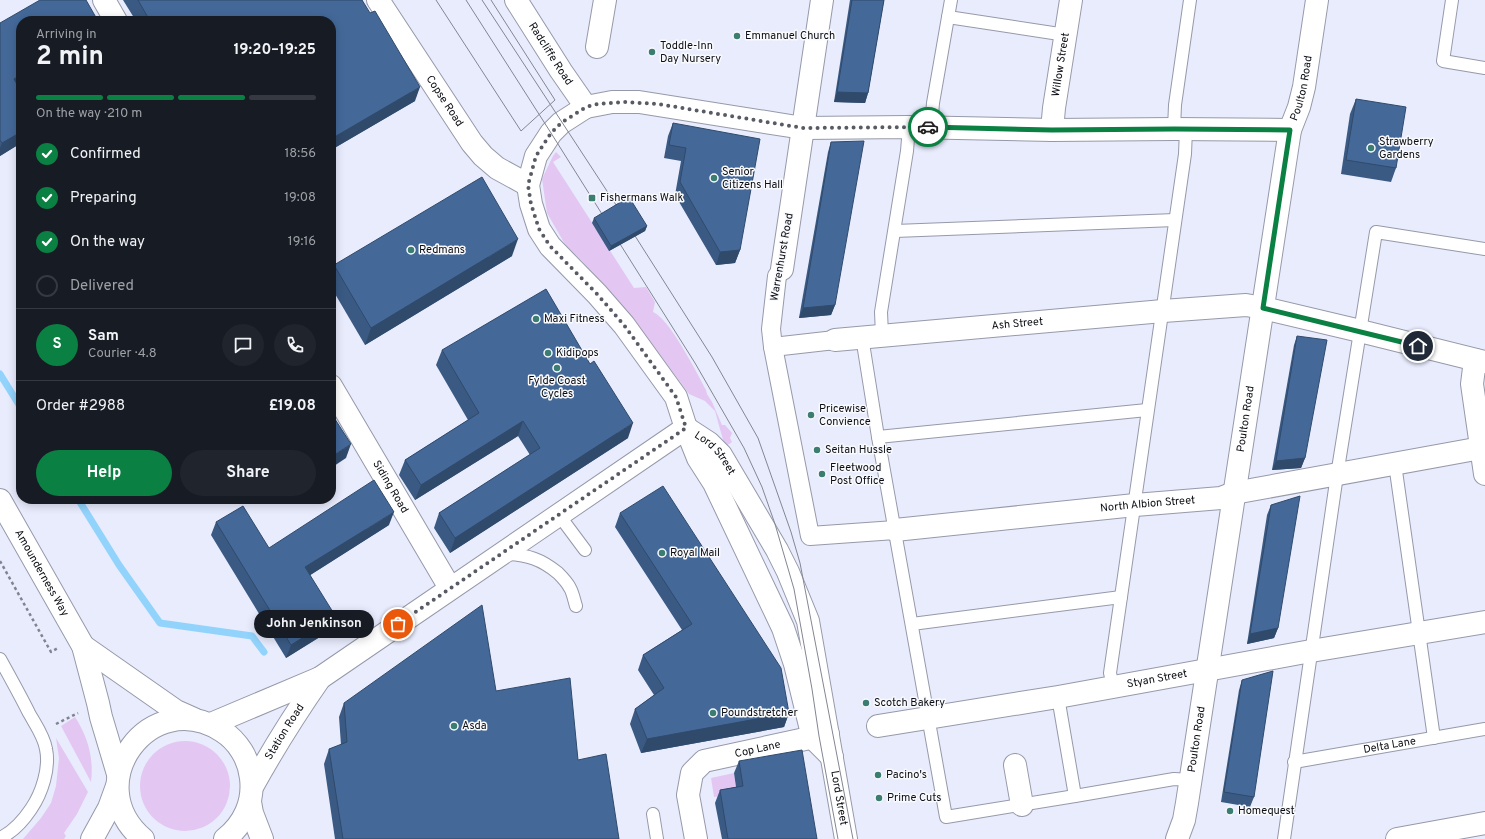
<!DOCTYPE html>
<html lang="en">
<head>
<meta charset="utf-8">
<style>
  :root { --surface:#171b24; --page:#20242c; --text:#f1f3f6; --muted:#9ea1a6; --line:#363941; --accent:#0b8043 }
  body { margin:0; font-family:Overpass,sans-serif; background:var(--page); color:var(--text); height:100vh; display:flex; flex-direction:column; font-size:15px; white-space:nowrap }
  * { box-sizing:border-box; margin:0 }
  p { font-size:13px; color:var(--muted) }
  .icon { flex:none; width:22px; height:22px; fill:none; stroke:currentColor; stroke-width:2; stroke-linecap:round; stroke-linejoin:round }
  .map { position:relative; flex:1; overflow:hidden }
  .details { position:absolute; left:16px; top:16px; width:320px; height:488px; display:flex; flex-direction:column; background:var(--surface); border-radius:16px; box-shadow:0 2px 10px #0003 }
  .details>* { flex:none }
  .pin { position:absolute; display:grid; place-items:center; width:34px; height:34px; color:#fff; margin:-17px; border:2px solid #fff; border-radius:50%; box-shadow:0 1px 4px #0007 }
  .courier { position:absolute; display:grid; place-items:center; width:40px; height:40px; margin:-20px; border:3px solid #0b8043; border-radius:50%; background:#fff; color:#222; box-shadow:0 1px 5px #0007 }
  .bubble { position:absolute; height:28px; border-radius:14px; background:var(--surface); box-shadow:0 2px 10px #0003; font-size:13px; font-weight:700; line-height:28px; text-align:center }
  .head em { font-style:normal; font-weight:700 }
  .head div { display:flex; flex-direction:column-reverse }
  .head { display:flex; align-items:center; justify-content:space-between; height:68px; padding:0 20px }
  h1 { font-size:26px; font-weight:700; line-height:30px }
  .bar { display:grid; grid-template-columns:repeat(4,1fr); gap:6px 4px; align-content:center; height:48px; padding:0 20px }
  .bar i { height:5px; border-radius:3px; background:var(--line) }
  .bar .active { background:var(--accent) }
  .bar p { grid-column:span 4 }
  .line { display:flex; align-items:center; gap:10px; padding:0 20px; border-top:1px solid var(--line) }
  .line div { flex:1 }
  .round { display:grid; place-items:center; flex:none; width:42px; height:42px; border-radius:21px; background:var(--page) }
  ol { padding:0 20px; list-style:none }
  li { display:flex; align-items:center; gap:12px; height:44px }
  li p { margin-inline-start:auto }
  li .icon { padding:4px; border-radius:50%; background:var(--accent); color:#fff; stroke-width:4 }
  li:last-child { color:var(--muted) }
  li i { width:22px; height:22px; border:2px solid var(--line); border-radius:50% }
  .action { display:flex; gap:8px; margin-top:auto; padding:8px 20px }
  .action a { flex:1; height:46px; border-radius:24px; background:var(--accent); color:#fff; font-size:16px; font-weight:700; line-height:46px; text-align:center }
  .action a+a { background:var(--page); color:var(--text) }
  .map>svg:first-child { display:block }
  .green { fill:#e3c7f2 }
  .lines { fill:none; stroke-linecap:round; stroke-linejoin:round }
  .stream { stroke:#92d3fc; stroke-width:7 }
  .service-casing { stroke:#9699a9; stroke-width:14 }
  .pedestrian-casing { stroke:#9699a9; stroke-width:20 }
  .minor-casing { stroke:#9699a9; stroke-width:24 }
  .tertiary-casing { stroke:#9699a9; stroke-width:24 }
  .primary-casing { stroke:#9699a9; stroke-width:24 }
  .trunk-casing { stroke:#9699a9; stroke-width:24 }
  .path { stroke:#818490; stroke-width:2.5; stroke-dasharray:3 3; stroke-linecap:butt }
  .service { stroke:#fff; stroke-width:12 }
  .pedestrian { stroke:#fff; stroke-width:18 }
  .minor { stroke:#fff; stroke-width:22 }
  .tertiary { stroke:#fff; stroke-width:22 }
  .primary { stroke:#fff; stroke-width:22 }
  .trunk { stroke:#fff; stroke-width:22 }
  .tram { stroke:#838692; stroke-width:1 }
  .wall { fill:#3a5a84 }
  .shaded-wall { fill:#304a6b }
  .building { fill:#446999; stroke:#304a6b }
  .done { stroke:#585b64; stroke-width:4; stroke-dasharray:0 7.2 }
  .route { stroke:#0b8043; stroke-width:5 }
  .poi-dot { fill:#3b7e71; stroke:#f9fafd; stroke-width:1.5 }
  .labels { text-anchor:middle; dominant-baseline:central; stroke-width:3; stroke-linejoin:round; paint-order:stroke }
  .poi-label { font-size:11px; fill:#0b0d12; stroke:#f9fafd; text-anchor:start }
  .street-label { font-size:11px; fill:#0b0d12; stroke:#f9fafd }
</style>
</head>
<body>
<div class="map">
<svg width="1485" height="839" viewBox="0 0 1485 839">
  <rect width="100%" height="100%" fill="#e8ecfd"/>
  <g class="green">
    <path d="M556 152 561 157 553 162 634 288 646 287 655 302 653 312C669 318 697 373 706 390L707 394 712 402 722 425H725L732 433 730 438 732 442 725 447 715 411 705 401 689 394 652 344 641 332 630 326 627 310 619 306 582 261 566 246 547 213 542 179 553 156Z"/>
    <path d="M75 717C88 737 94 759 91 782L61 726Z"/>
    <path d="M56 738 88 792 77 814 64 833 66 836 64 839H23L41 818 51 803 56 786 59 758Z"/>
    <circle cx="185" cy="786" r="45"/>
    <path d="M734 773 737 794 714 797 711 778Z"/>
  </g>
  <g class="lines">
    <g class="stream">
      <path d="M0 374 21 408"/>
      <path d="M78 499 119 565 160 623 252 636 264 652"/>
    </g>
    <defs>
      <g id="service">
        <path d="M1452 0 1443 61 1485 68"/>
        <path d="M948 17 1066 35"/>
        <path d="M931 127 933 103 951 0"/>
        <path d="M1174 129 1175 105 1190 0"/>
        <path d="M895 231 1175 220"/>
        <path d="M882 335 881 312 907 151 909 127"/>
        <path d="M862 337 878 437 946 817 1075 796 1058 697"/>
        <path d="M878 437 1147 410"/>
        <path d="M1395 464 1434 738"/>
        <path d="M559 515 585 550"/>
        <path d="M506 554C528 555 541 559 558 573 563 578 567 582 570 588 573 593 574 600 576 606"/>
        <path d="M912 624 1121 597"/>
        <path d="M0 659C10 677 20 695 29 713 35 724 44 736 46 749 50 768 42 793 31 809 23 821 13 832 0 838"/>
        <path d="M1113 686 1110 673 1185 154 1186 129"/>
        <path id="s1" d="M1294 762 1485 729"/>
        <path d="M1075 796 1174 779 1191 780"/>
        <path d="M653 814 657 839"/>
        <path d="M1284 839 1337 475 1376 232 1485 249"/>
      </g>
      <g id="pedestrian">
        <path d="M782 269 777 276 771 329 773 347 810 536 895 530"/>
        <path d="M773 347 835 340"/>
      </g>
      <g id="minor">
        <path d="M104 0 116 21"/>
        <path d="M597 47 605 0"/>
        <path d="M586 107 612 102H639L803 128 909 127 1052 130 1174 129 1290 130"/>
        <path id="s2" d="M1052 130 1054 108 1071 0"/>
        <path d="M782 269 822 0"/>
        <path id="s3" d="M835 340 1163 311 1246 305 1263 308 1356 330 1485 362"/>
        <path d="M1475 360 1472 384 1485 474"/>
        <path id="s4" d="M331 386 450 588"/>
        <path id="s5" d="M895 530 1135 505 1221 498 1234 493 1481 448"/>
        <path id="s6" d="M878 726 1058 697 1311 651 1485 622"/>
        <path d="M1015 765 1022 805"/>
        <path d="M92 839 109 808 117 786"/>
        <path id="s7" d="M696 839 688 795 692 773 704 761 828 734"/>
        <path d="M1397 839 1485 823"/>
      </g>
      <g id="tertiary">
        <path id="s8" d="M378 0 472 143 483 156 497 168 528 185"/>
        <path id="s9" d="M516 0 561 71 586 107 561 123 551 133 536 156 528 185 531 204 539 229 550 246 597 294 624 325 676 397 686 428"/>
      </g>
      <g id="primary">
        <path id="s10" d="M686 428 709 443 721 455 777 550 788 572 808 621 846 839"/>
        <path d="M686 428 698 458 714 483 783 628 795 664 813 738 832 757"/>
        <path d="M211 724 320 678 686 428"/>
        <path id="s11" d="M252 787C273 749 295 714 320 678"/>
        <path id="s12" d="M1177 839 1184 820 1187 803 1290 130 1299 107 1304 87 1317 0"/>
      </g>
      <g id="trunk">
        <path id="s13" d="M0 500 83 646 98 703 101 717 118 774"/>
        <path d="M83 646 176 711 194 719"/>
        <path d="M250 802 252 813 262 839"/>
        <path d="M143 839C78 784 150 685 222 731 238 741 249 759 251 778 254 802 244 824 225 839"/>
      </g>
    </defs>
    <use href="#service" class="service-casing"/>
    <use href="#pedestrian" class="pedestrian-casing"/>
    <use href="#minor" class="minor-casing"/>
    <use href="#tertiary" class="tertiary-casing"/>
    <use href="#primary" class="primary-casing"/>
    <use href="#trunk" class="trunk-casing"/>
    <g class="path">
      <path d="M0 561 51 652 58 648"/>
      <path d="M56 724 78 713"/>
    </g>
    <use href="#service" class="service"/>
    <use href="#pedestrian" class="pedestrian"/>
    <use href="#minor" class="minor"/>
    <use href="#tertiary" class="tertiary"/>
    <use href="#primary" class="primary"/>
    <use href="#trunk" class="trunk"/>
    <g class="tram">
      <path d="M436 0 521 131 555 100 491 0"/>
      <path d="M466 0 551 133 607 222"/>
      <path d="M482 0 622 214"/>
      <path d="M630 228 712 357 758 438 791 532 800 563 853 839"/>
      <path d="M615 236 695 363 744 448 762 487 775 524 794 589 812 689 819 736 838 839"/>
    </g>
  </g>
  <g class="wall">
    <path d="M123 0H362L415 101 331 150V21H136Z"/>
    <path d="M850 0H884L868 93 865 103 834 102Z"/>
    <path d="M0 23 18 87 21 143 0 156Z"/>
    <path d="M1356 99 1396 168 1391 182 1341 174 1350 114Z"/>
    <path d="M673 123 740 250 735 263 716 265 675 195 681 161 664 158 668 136Z"/>
    <path d="M831 142 835 305 831 315 799 318 828 152Z"/>
    <path d="M594 218 647 226 645 231 609 251 592 223Z"/>
    <path d="M512 256 365 345 331 287V273L334 265Z"/>
    <path d="M1297 336 1305 458 1301 468 1272 470 1294 345Z"/>
    <path d="M442 350 628 438 450 553 434 528 439 513 530 455 518 436 415 500 399 475 405 460 468 420 436 365Z"/>
    <path d="M1271 505 1278 628 1274 638 1247 644 1267 515Z"/>
    <path d="M620 513 789 713 784 727 641 753 630 724 635 709 654 695 638 670 643 655 682 630 615 527Z"/>
    <path d="M216 522 269 548 389 525 310 575 331 630 286 658 211 535Z"/>
    <path d="M1242 680 1254 797 1250 807 1221 802 1239 690Z"/>
    <path d="M496 691 578 760 619 839H335L324 764 329 749 341 745 339 717 344 703Z"/>
    <path d="M739 761 817 839H722L715 803 720 790 736 787 734 773Z"/>
  </g>
  <g class="shaded-wall">
    <path d="M21 74V86L8 93 14 79Z"/>
    <path d="M420 87 415 101 331 150V139Z"/>
    <path d="M837 92 868 93 865 103 834 102Z"/>
    <path d="M21 132V143L0 156V148L2 143Z"/>
    <path d="M647 226 645 231 609 251 611 246Z"/>
    <path d="M518 239 512 256 365 345 371 328Z"/>
    <path d="M740 250 735 263 716 265 720 252Z"/>
    <path d="M835 305 831 315 799 318 803 308Z"/>
    <path d="M523 421 518 436 415 500 421 485Z"/>
    <path d="M633 423 628 438 450 553 455 538Z"/>
    <path d="M351 444 346 458 331 468V457Z"/>
    <path d="M1305 458 1301 468 1272 470 1276 461Z"/>
    <path d="M394 512 389 525 301 581 305 567Z"/>
    <path d="M336 617 331 630 286 658 291 645Z"/>
    <path d="M1278 628 1274 638 1247 644 1250 634Z"/>
    <path d="M789 713 784 727 641 753 647 739Z"/>
  </g>
  <g class="building">
    <path d="M40 0H86L98 21H21V74L14 79 21 92V132L2 143 0 140V23Z"/>
    <path d="M138 0H362L370 13 375 11 420 87 331 139V21H150Z"/>
    <path d="M852 0H884L868 93 837 92Z"/>
    <path d="M1356 99 1406 107 1396 168 1346 160Z"/>
    <path d="M673 123 760 139 740 250 720 252 680 182 686 148 669 145Z"/>
    <path d="M864 141 835 305 803 308 831 142Z"/>
    <path d="M482 177 518 239 371 328 334 265Z"/>
    <path d="M629 197 647 226 611 246 594 218Z"/>
    <path d="M546 289 590 364 594 361 633 423 455 538 439 513 540 448 523 421 421 485 405 460 479 413 442 350Z"/>
    <path d="M1297 336 1327 340 1305 458 1276 461Z"/>
    <path d="M331 413 351 444 331 457Z"/>
    <path d="M374 480 394 512 305 567 336 617 291 645 216 522 243 506 269 548Z"/>
    <path d="M663 486 781 668 789 713 647 739 635 709 664 688 643 655 692 624 620 513Z"/>
    <path d="M1300 496 1278 628 1250 634 1271 505Z"/>
    <path d="M482 605 496 691 570 678 578 760 606 754 619 839H343L329 749 347 742 344 703Z"/>
    <path d="M1273 671 1254 797 1224 792 1242 680Z"/>
    <path d="M802 750 817 839H728L720 790 743 786 739 761Z"/>
  </g>
  <g class="lines">
    <path class="done" d="M398 624 686 428 676 397 624 325 597 294 550 246 539 229 531 204 528 185 536 156 551 133 561 123 586 107 598 104 625 102 658 104 803 128 928 127"/>
    <path class="route" d="M928 127 1052 130 1174 129 1290 130 1263 308 1418 346"/>
  </g>
  <g class="poi-dot">
    <circle cx="737" cy="36" r="4"/>
    <circle cx="652" cy="52" r="4"/>
    <circle cx="1371" cy="148" r="4"/>
    <circle cx="714" cy="178" r="4"/>
    <rect x="588" y="194" width="8" height="8" rx="2"/>
    <circle cx="411" cy="250" r="4"/>
    <circle cx="536" cy="319" r="4"/>
    <circle cx="548" cy="353" r="4"/>
    <circle cx="557" cy="368" r="4"/>
    <circle cx="811" cy="415" r="4"/>
    <circle cx="817" cy="450" r="4"/>
    <circle cx="822" cy="474" r="4"/>
    <circle cx="662" cy="553" r="4"/>
    <circle cx="866" cy="703" r="4"/>
    <circle cx="713" cy="713" r="4"/>
    <circle cx="454" cy="726" r="4"/>
    <circle cx="878" cy="775" r="4"/>
    <circle cx="879" cy="798" r="4"/>
    <circle cx="1230" cy="811" r="4"/>
  </g>
  <g class="labels">
    <g class="poi-label">
      <text x="745" y="36">Emmanuel Church</text>
      <text x="660" y="46">Toddle-Inn<tspan x="660" dy="13">Day Nursery</tspan></text>
      <text x="1379" y="142">Strawberry<tspan x="1379" dy="13">Gardens</tspan></text>
      <text x="722" y="172">Senior<tspan x="722" dy="13">Citizens Hall</tspan></text>
      <text x="600" y="198">Fishermans Walk</text>
      <text x="419" y="250">Redmans</text>
      <text x="544" y="319">Maxi Fitness</text>
      <text x="556" y="353">Kidipops</text>
      <text x="557" y="381" text-anchor="middle">Fylde Coast<tspan x="557" dy="13">Cycles</tspan></text>
      <text x="819" y="409">Pricewise<tspan x="819" dy="13">Convience</tspan></text>
      <text x="825" y="450">Seitan Hussle</text>
      <text x="830" y="468">Fleetwood<tspan x="830" dy="13">Post Office</tspan></text>
      <text x="670" y="553">Royal Mail</text>
      <text x="874" y="703">Scotch Bakery</text>
      <text x="721" y="713">Poundstretcher</text>
      <text x="462" y="726">Asda</text>
      <text x="886" y="775">Pacino's</text>
      <text x="887" y="798">Prime Cuts</text>
      <text x="1238" y="811">Homequest</text>
    </g>
    <g class="street-label">
      <text stroke="none"><textPath href="#s9" startOffset="64">Radcliffe Road</textPath></text>
      <text stroke="none"><textPath href="#s2" startOffset="66">Willow Street</textPath></text>
      <text stroke="none"><textPath href="#s12" startOffset="762">Poulton Road</textPath></text>
      <text stroke="none"><textPath href="#s8" startOffset="121">Copse Road</textPath></text>
      <text transform="translate(782 257) rotate(-80)">Warrenhurst Road</text>
      <text stroke="none"><textPath href="#s3" startOffset="183">Ash Street</textPath></text>
      <text stroke="none"><textPath href="#s12" startOffset="426">Poulton Road</textPath></text>
      <text stroke="none"><textPath href="#s10" startOffset="39">Lord Street</textPath></text>
      <text stroke="none"><textPath href="#s4" startOffset="117">Siding Road</textPath></text>
      <text stroke="none"><textPath href="#s5" startOffset="254">North Albion Street</textPath></text>
      <text stroke="none"><textPath href="#s13" startOffset="84">Amounderness Way</textPath></text>
      <text stroke="none"><textPath href="#s6" startOffset="283">Styan Street</textPath></text>
      <text stroke="none"><textPath href="#s11" startOffset="64">Station Road</textPath></text>
      <text stroke="none"><textPath href="#s12" startOffset="102">Poulton Road</textPath></text>
      <text stroke="none"><textPath href="#s1" startOffset="97">Delta Lane</textPath></text>
      <text stroke="none"><textPath href="#s7" startOffset="139">Cop Lane</textPath></text>
      <text stroke="none"><textPath href="#s10" startOffset="412">Lord Street</textPath></text>
    </g>
  </g>
</svg>
<div class="pin" style="left:398px;top:624px;background:#ea580c"><svg class="icon" aria-label="bag" viewBox="0 0 24 24"><path d="M5 8h14l-1 12H6zM9 8a3 3 0 0 1 6 0"/></svg></div>
<div class="pin" style="left:1418px;top:346px;background:#1f2937"><svg class="icon" aria-label="home" viewBox="0 0 24 24"><path d="M3 11l9-7 9 7M6 9v11h12V9"/></svg></div>
<div class="courier" style="left:928px;top:127px"><svg class="icon" aria-label="car" viewBox="0 0 24 24"><path d="M5 17H2v-5l4-1 3-4h7l3 4 3 1v5h-3M9 17h6M6 11h13"/><circle cx="7" cy="17" r="2"/><circle cx="17" cy="17" r="2"/></svg></div>
<div class="bubble" style="left:254px;top:610px;width:120px">John Jenkinson</div>
<section class="details">
<div class="head"><div><h1>2 min</h1><p>Arriving in</p></div><em>19:20–19:25</em></div>
<div class="bar"><i class="active"></i><i class="active"></i><i class="active"></i><i></i><p>On the way · 210 m</p></div>
<ol>
<li><svg class="icon" aria-label="check" viewBox="0 0 24 24"><path d="M5 12l5 5 9-10"/></svg>Confirmed<p>18:56</p></li>
<li><svg class="icon" aria-label="check" viewBox="0 0 24 24"><path d="M5 12l5 5 9-10"/></svg>Preparing<p>19:08</p></li>
<li><svg class="icon" aria-label="check" viewBox="0 0 24 24"><path d="M5 12l5 5 9-10"/></svg>On the way<p>19:16</p></li>
<li><i></i>Delivered</li>
</ol>
<div class="line" style="height:72px"><b class="round" style="background:var(--accent);color:#fff">S</b><div><b>Sam</b><p>Courier · 4.8</p></div><a class="round"><svg class="icon" aria-label="chat" viewBox="0 0 24 24"><path d="M4 5h16v11H9l-5 4z"/></svg></a><a class="round"><svg class="icon" aria-label="phone" viewBox="0 0 24 24"><path d="M5 4h4l2 5-3 2q2 4 5 5l2-3 5 2v4C11 20 4 13 5 4z"/></svg></a></div>
<div class="line" style="height:52px"><div>Order #2988</div><b>£19.08</b></div>
<div class="action"><a>Help</a><a>Share</a></div>
</section>
</div>
</body>
</html>
